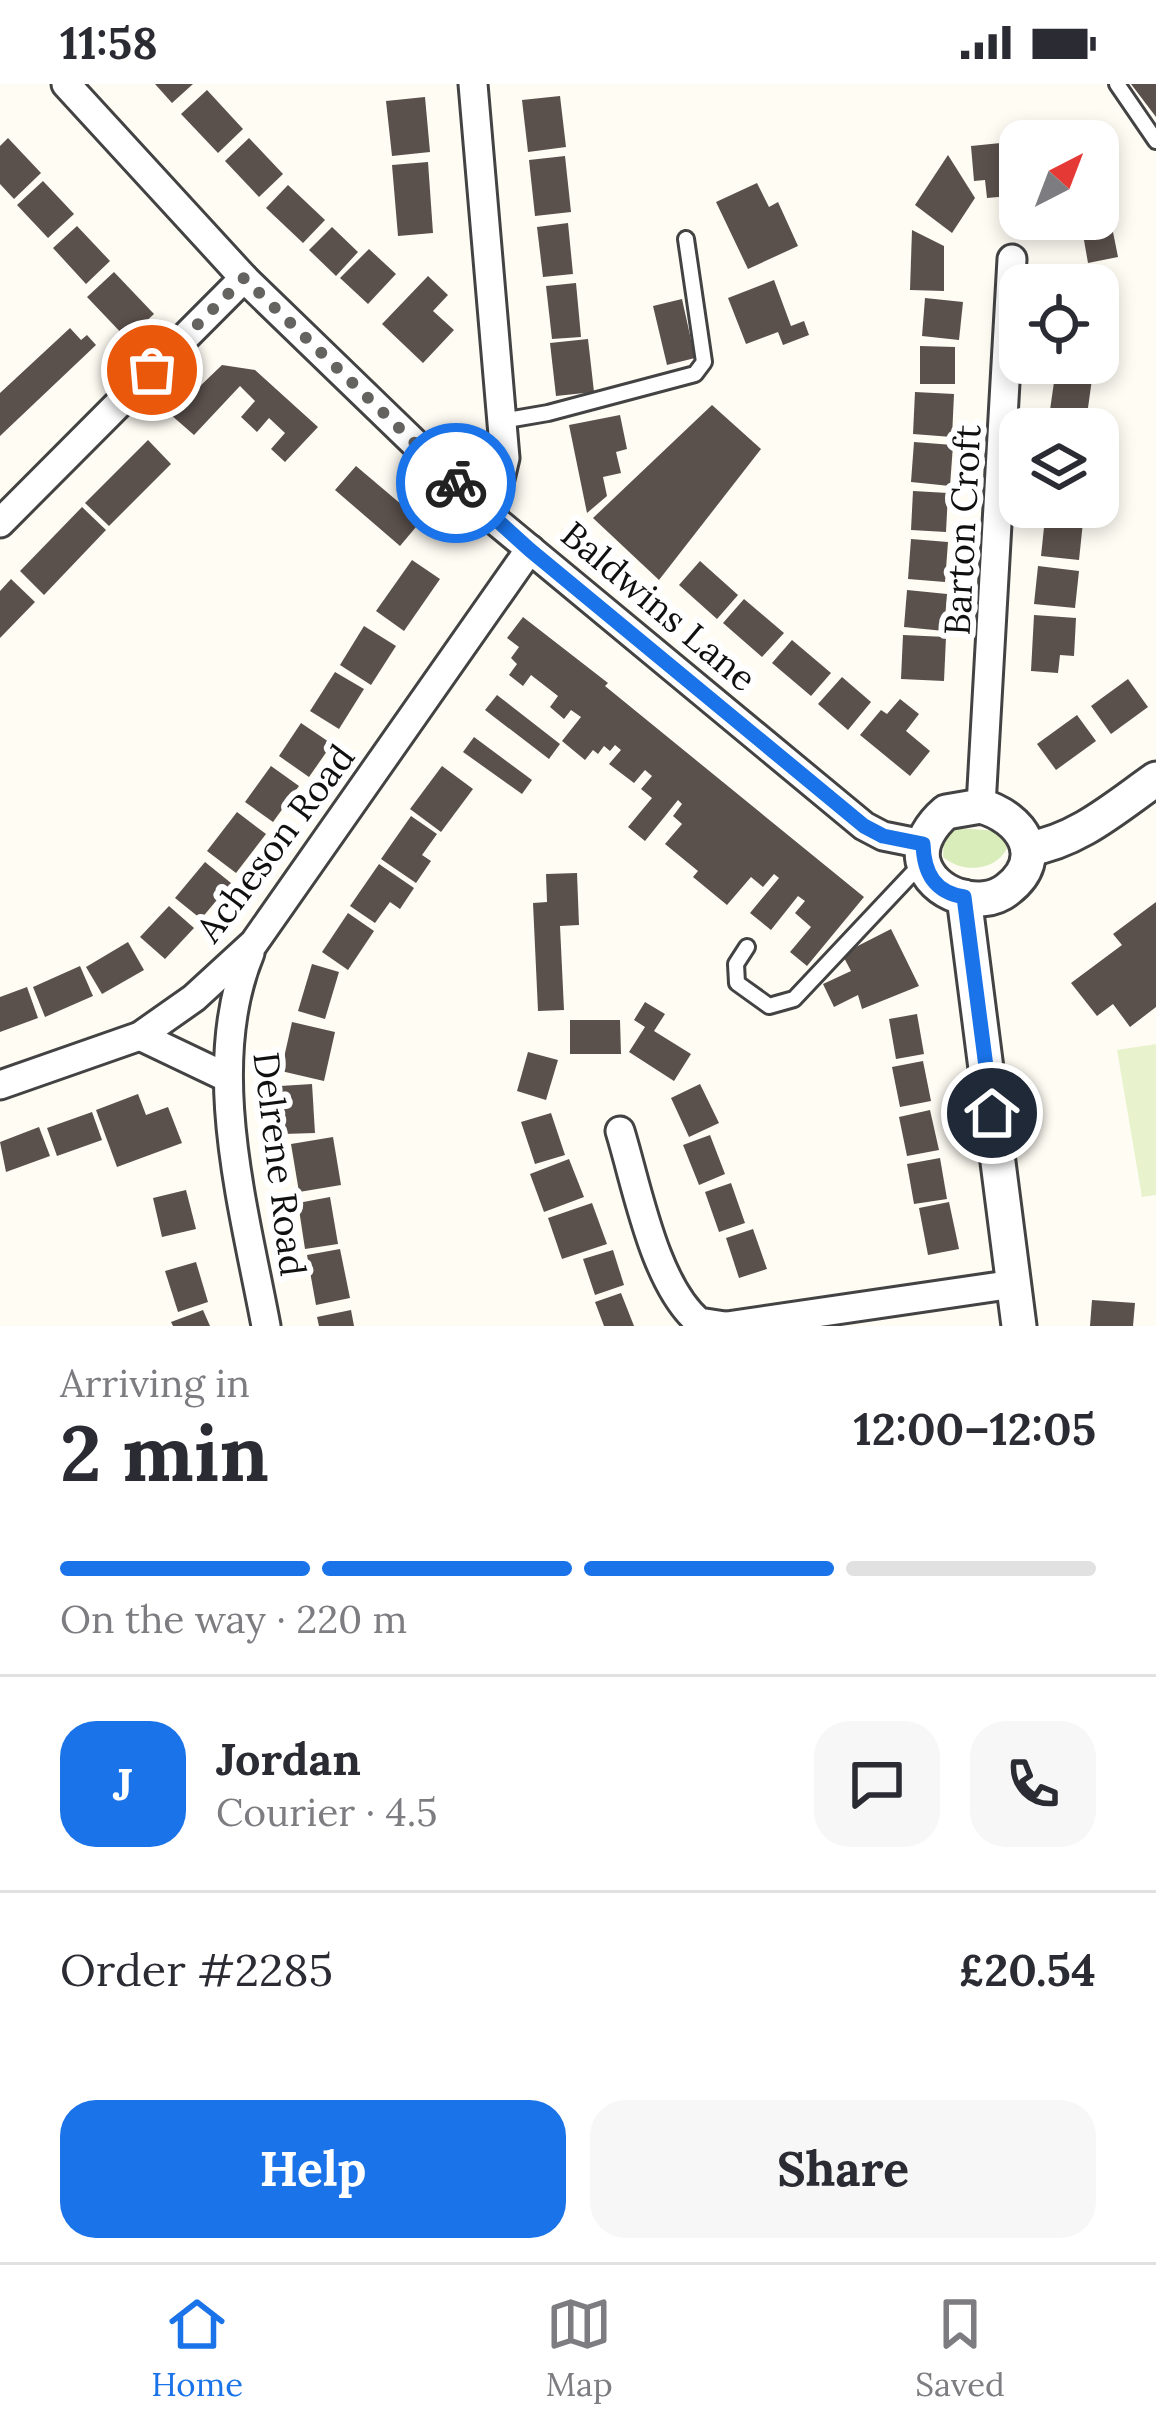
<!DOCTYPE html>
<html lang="en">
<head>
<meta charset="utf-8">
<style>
  :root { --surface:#fff; --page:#f7f7f7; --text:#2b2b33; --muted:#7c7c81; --line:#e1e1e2; --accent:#1a73e8 }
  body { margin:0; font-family:Lora,serif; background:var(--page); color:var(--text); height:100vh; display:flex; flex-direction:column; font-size:45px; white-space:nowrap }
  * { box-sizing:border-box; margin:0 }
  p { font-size:39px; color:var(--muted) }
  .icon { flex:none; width:66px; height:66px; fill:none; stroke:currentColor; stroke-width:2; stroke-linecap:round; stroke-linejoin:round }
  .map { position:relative; height:1242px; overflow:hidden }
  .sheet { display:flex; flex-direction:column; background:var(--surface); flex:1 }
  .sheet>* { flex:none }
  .needle { width:78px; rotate:42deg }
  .controls { position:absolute; left:999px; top:36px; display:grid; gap:24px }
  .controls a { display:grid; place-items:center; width:120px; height:120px; border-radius:24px; background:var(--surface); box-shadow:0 6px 18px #0003; font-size:60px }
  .pin { position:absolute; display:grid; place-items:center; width:102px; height:102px; color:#fff; margin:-51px; border:6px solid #fff; border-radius:50%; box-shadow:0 3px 12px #0007 }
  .courier { position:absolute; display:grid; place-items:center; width:120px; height:120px; margin:-60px; border:9px solid #1a73e8; border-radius:50%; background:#fff; color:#222; box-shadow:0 3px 15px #0007 }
  .overview em { font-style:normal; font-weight:800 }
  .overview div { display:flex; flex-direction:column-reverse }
  .overview { display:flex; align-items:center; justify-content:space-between; height:204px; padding:0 60px }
  h1 { font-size:78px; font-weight:800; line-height:90px }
  .bar { display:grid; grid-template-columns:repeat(4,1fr); gap:18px 12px; align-content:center; height:144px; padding:0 60px }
  .bar i { height:15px; border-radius:9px; background:var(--line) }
  .bar .current { background:var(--accent) }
  .bar p { grid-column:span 4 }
  .line { display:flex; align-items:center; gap:30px; padding:0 60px; border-top:3px solid var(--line) }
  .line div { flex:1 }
  .round { display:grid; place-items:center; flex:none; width:126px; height:126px; border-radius:36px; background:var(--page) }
  .primary-button { display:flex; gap:24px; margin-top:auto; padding:24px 60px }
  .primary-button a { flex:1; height:138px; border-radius:36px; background:var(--accent); color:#fff; font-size:48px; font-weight:800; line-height:138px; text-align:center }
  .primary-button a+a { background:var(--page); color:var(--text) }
  .status { display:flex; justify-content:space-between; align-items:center; height:84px; padding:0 60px; background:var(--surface); direction:ltr }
  .status svg { height:33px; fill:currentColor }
  .tab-bar { display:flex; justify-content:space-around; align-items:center; height:168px; border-top:3px solid var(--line); background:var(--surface); font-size:33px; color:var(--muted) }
  .tab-bar a { display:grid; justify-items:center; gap:6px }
  .tab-bar .current { color:var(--accent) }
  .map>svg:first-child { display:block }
  .green { fill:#d8edba }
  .pitch { fill:#e8f3cd }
  .building { fill:#5a504c }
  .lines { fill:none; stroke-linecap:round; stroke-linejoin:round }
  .service-casing { stroke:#434343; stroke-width:20 }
  .minor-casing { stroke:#434343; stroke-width:33 }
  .tertiary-casing { stroke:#434343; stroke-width:39 }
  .service { stroke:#fff; stroke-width:14 }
  .minor { stroke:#fff; stroke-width:27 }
  .tertiary { stroke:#fff; stroke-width:33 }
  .done { stroke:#646360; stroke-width:12; stroke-dasharray:0 21.6 }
  .route { stroke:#1a73e8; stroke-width:15 }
  .labels { text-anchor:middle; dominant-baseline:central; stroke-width:12; stroke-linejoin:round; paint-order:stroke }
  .street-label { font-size:36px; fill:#101010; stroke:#fff }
</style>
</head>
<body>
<div class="status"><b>11:58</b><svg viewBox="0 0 49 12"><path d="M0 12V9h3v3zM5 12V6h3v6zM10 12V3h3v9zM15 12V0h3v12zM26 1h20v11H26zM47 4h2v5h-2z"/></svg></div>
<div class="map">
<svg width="1156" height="1242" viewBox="0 0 1156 1242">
  <rect width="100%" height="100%" fill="#fffcf4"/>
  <path class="green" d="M955 744 1000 747 1007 764C996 787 963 790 943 773L944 753Z"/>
  <path class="pitch" d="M1156 960V1111L1142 1113 1117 966Z"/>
  <g class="building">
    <path d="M155 0H193L172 19Z"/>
    <path d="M1131 0H1156V33Z"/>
    <path d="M207 6 243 45 218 69 181 30Z"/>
    <path d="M560 12 566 63 528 68 522 16Z"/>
    <path d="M425 13 430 68 392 72 386 17Z"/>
    <path d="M8 54 41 89 14 115 0 100V62Z"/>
    <path d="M249 54 283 90 259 113 225 77Z"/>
    <path d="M1020 57V111L987 114 985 96 974 97 971 62Z"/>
    <path d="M948 71 975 114 952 149 915 121Z"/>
    <path d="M565 72 571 128 535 132 529 76Z"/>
    <path d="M428 78 433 149 398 152 392 81Z"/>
    <path d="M43 97 74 130 48 154 17 121Z"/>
    <path d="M757 99 769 123 778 118 798 162 748 185 716 118Z"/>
    <path d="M288 101 325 136 303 159 266 124Z"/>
    <path d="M1110 133 1118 173 1088 179 1081 139Z"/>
    <path d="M568 139 573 190 543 193 537 143Z"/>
    <path d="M77 142 110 177 86 200 53 164Z"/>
    <path d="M332 143 358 168 336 192 309 166Z"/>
    <path d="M912 146 944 162V207L910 206Z"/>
    <path d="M369 165 396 190 368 220 340 194Z"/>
    <path d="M114 188 154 230 127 255 87 213Z"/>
    <path d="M428 192 448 211 433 227 454 246 423 279 382 240Z"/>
    <path d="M774 196 791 242 804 237 809 251 783 261 778 248 746 260 728 214Z"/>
    <path d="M576 199 581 253 552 255 546 202Z"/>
    <path d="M1098 199 1116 201 1112 234 1098 233Z"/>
    <path d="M925 214 963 218 959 256 922 252Z"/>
    <path d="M682 215 695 274 667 281 653 222Z"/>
    <path d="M70 244 81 256 87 251 96 261 0 352V309Z"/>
    <path d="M588 255 594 308 556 312 550 259Z"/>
    <path d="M920 262 955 263V300H920Z"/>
    <path d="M222 281 255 286 318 343 285 378 271 365 285 349 269 334 257 348 241 333 255 317 240 302 194 351 155 317 180 291 196 306Z"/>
    <path d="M1055 291 1092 295 1087 331 1050 326Z"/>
    <path d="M915 308 954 310 952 353 913 350Z"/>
    <path d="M712 321 761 365 659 496 593 434Z"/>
    <path d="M620 331 627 365 616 368 621 389 603 393 607 412 587 429 569 341Z"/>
    <path d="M148 356 171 380 109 442 85 419Z"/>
    <path d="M914 358 953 361 950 402 911 398Z"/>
    <path d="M356 382 421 437 400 462 335 406Z"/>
    <path d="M913 407 948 409 946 448 911 446Z"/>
    <path d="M82 423 106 446 44 511 20 487Z"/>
    <path d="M1045 434 1083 438 1079 476 1041 472Z"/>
    <path d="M911 455 948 458 945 498 908 495Z"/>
    <path d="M412 476 440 495 404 547 376 527Z"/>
    <path d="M700 477 738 511 717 535 679 501Z"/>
    <path d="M1038 482 1079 487 1075 524 1034 520Z"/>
    <path d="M11 495 35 518 0 554V507Z"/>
    <path d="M907 506 947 510 944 547 904 543Z"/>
    <path d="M744 515 784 549 762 573 723 539Z"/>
    <path d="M1034 531 1076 534 1074 572 1060 571 1058 589 1031 587Z"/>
    <path d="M523 533 608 599 605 602 864 813 807 882 790 868 811 843 795 829 805 817 798 812 771 846 750 829 779 794 774 790 763 803 751 793 727 821 693 793 698 787 665 760 682 740 673 732 682 720 678 716 645 757 628 743 652 714 641 705 652 692 645 686 634 699 609 680 621 666 615 661 610 667 604 662 598 670 593 666 585 676 562 657 581 633 571 626 564 635 550 623 558 612 531 591 523 602 509 591 517 580 511 574 519 563 507 554Z"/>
    <path d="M364 542 396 562 371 601 340 581Z"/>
    <path d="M903 551 946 553 944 597 901 595Z"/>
    <path d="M792 556 831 589 811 612 772 579Z"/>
    <path d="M335 588 364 605 339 645 310 627Z"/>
    <path d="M842 593 871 618 848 646 818 620Z"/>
    <path d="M1128 595 1148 623 1111 650 1091 622Z"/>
    <path d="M497 611 560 660 549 675 485 626Z"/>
    <path d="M900 615 919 630 906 647 930 667 910 692 860 651 881 626 887 630Z"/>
    <path d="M1077 631 1096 657 1056 686 1037 660Z"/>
    <path d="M301 639 332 660 309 693 279 672Z"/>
    <path d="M474 653 532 696 522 710 463 668Z"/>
    <path d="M271 682 299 702 273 738 245 718Z"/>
    <path d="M442 682 473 705 441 748 410 725Z"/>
    <path d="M237 728 266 750 236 789 207 767Z"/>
    <path d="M411 732 437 750 422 771 431 777 416 799 381 775Z"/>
    <path d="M205 778 231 799 201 835 175 814Z"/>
    <path d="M379 780 414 804 400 825 390 818 375 839 350 822Z"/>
    <path d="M577 789 579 841 560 842 564 926 538 927 533 819 547 818 546 790Z"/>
    <path d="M1156 818V923L1130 943 1113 920 1097 932 1071 899 1122 861 1113 850Z"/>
    <path d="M169 822 194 844 165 875 140 853Z"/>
    <path d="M348 829 374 847 348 886 322 868Z"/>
    <path d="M891 845 919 902 862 925 858 911 834 923 823 900 851 887 842 870Z"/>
    <path d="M128 858 144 886 102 910 86 883Z"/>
    <path d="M312 880 339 888 325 935 298 927Z"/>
    <path d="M80 882 93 912 45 933 33 903Z"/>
    <path d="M27 903 38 934 0 948V913Z"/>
    <path d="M645 918 665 930 654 947 691 970 674 997 629 968 645 943 634 936Z"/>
    <path d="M917 930 924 970 896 975 889 935Z"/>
    <path d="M570 936H620L621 970H570Z"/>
    <path d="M292 938 335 948 324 997 281 987Z"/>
    <path d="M528 968 558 976 546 1016 517 1007Z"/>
    <path d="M923 977 931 1017 900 1023 892 983Z"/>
    <path d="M312 1000 315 1049 283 1050 280 1002Z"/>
    <path d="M700 1000 719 1039 689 1053 671 1014Z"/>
    <path d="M138 1010 146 1031 168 1023 182 1059 117 1083 96 1026Z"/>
    <path d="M930 1026 939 1066 907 1072 899 1033Z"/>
    <path d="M92 1028 102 1056 57 1072 47 1044Z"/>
    <path d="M551 1029 565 1071 535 1080 521 1038Z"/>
    <path d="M39 1043 50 1072 6 1088 0 1058Z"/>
    <path d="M710 1051 725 1090 699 1101 683 1061Z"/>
    <path d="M333 1053 341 1101 299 1108 291 1060Z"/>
    <path d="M940 1074 947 1115 914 1120 907 1080Z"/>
    <path d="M569 1075 584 1113 544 1128 530 1090Z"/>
    <path d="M731 1099 745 1139 719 1148 705 1108Z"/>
    <path d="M186 1106 196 1145 162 1153 153 1114Z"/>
    <path d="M330 1113 338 1160 305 1165 298 1119Z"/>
    <path d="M949 1118 959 1165 928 1171 919 1124Z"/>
    <path d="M592 1119 607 1160 562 1175 548 1134Z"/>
    <path d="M753 1145 767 1185 739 1194 726 1154Z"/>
    <path d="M340 1165 350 1214 316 1221 307 1171Z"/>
    <path d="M613 1166 624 1201 595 1211 583 1175Z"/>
    <path d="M196 1178 208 1218 178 1228 165 1187Z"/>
    <path d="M621 1209 634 1242H604L595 1218Z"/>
    <path d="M1092 1216 1135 1219 1133 1242H1090Z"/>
    <path d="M203 1226 210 1242H173L171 1238Z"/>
    <path d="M351 1226 354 1242H319L317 1233Z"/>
  </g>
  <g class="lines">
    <defs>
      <g id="service">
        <path d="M1117 0 1156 57"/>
        <path d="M502 337 548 329 695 290 704 278 686 155"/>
        <path d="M747 863 736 880 737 899 769 922 794 915 923 778"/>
      </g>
      <g id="minor">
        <path d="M66 0 244 194 491 433 864 742 883 752 923 760"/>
        <path d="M473 0 505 374 491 433"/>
        <path d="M0 439 244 194"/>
        <path d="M981 722 1012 175"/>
        <path d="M250 869C203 982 244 1124 266 1242"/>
        <path d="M140 952 226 993"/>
        <path d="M0 1001 140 952 194 914 254 859 530 465"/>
        <path d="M620 1047C637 1102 654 1200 699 1238L725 1242"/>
        <path d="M727 1242 1014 1200"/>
      </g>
      <g id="tertiary">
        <path d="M981 722C1021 733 1049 773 1008 805 981 827 931 811 923 777 919 758 932 740 946 728Z"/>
        <path d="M1028 765C1078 757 1116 723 1156 695"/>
        <path d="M964 813 1019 1242"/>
      </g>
    </defs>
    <use href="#service" class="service-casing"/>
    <use href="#minor" class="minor-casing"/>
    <use href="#tertiary" class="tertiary-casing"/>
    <use href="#service" class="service"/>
    <use href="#minor" class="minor"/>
    <use href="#tertiary" class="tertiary"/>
  </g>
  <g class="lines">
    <path class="done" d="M152 286 244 194 456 399"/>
    <path class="route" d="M456 399 530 466 864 742 883 752 923 760C924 790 935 808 964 813L992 1029"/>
  </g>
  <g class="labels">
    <g class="street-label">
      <text transform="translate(962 446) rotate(-87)">Barton Croft</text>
      <text transform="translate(659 522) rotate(40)">Baldwins Lane</text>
      <text transform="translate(275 759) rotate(-53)">Acheson Road</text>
      <text transform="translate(280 1080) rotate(83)">Delrene Road</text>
    </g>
  </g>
</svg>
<div class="controls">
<a><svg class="needle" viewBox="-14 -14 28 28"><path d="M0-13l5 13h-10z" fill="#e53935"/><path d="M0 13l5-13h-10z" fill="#7c7c81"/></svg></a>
<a><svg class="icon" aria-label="locate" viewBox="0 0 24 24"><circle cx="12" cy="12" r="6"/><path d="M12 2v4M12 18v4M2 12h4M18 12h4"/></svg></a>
<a><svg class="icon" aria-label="layers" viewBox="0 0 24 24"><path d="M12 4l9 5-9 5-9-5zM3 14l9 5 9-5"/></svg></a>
</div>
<div class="pin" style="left:152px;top:286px;background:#ea580c"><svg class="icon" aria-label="bag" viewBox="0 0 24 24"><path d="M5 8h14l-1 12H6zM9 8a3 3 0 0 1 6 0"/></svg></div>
<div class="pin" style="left:992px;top:1029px;background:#1f2937"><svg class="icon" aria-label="home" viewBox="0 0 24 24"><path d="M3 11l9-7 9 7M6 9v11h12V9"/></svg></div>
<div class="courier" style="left:456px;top:399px"><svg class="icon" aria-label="bike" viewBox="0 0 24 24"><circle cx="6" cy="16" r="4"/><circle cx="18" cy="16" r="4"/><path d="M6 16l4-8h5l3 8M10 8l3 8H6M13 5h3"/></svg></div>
</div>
<section class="sheet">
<div class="overview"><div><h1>2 min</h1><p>Arriving in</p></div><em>12:00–12:05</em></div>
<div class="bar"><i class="current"></i><i class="current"></i><i class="current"></i><i></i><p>On the way · 220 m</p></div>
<div class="line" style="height:216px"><b class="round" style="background:var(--accent);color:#fff">J</b><div><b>Jordan</b><p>Courier · 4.5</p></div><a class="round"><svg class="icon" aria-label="chat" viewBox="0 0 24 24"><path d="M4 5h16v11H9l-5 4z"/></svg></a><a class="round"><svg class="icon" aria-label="phone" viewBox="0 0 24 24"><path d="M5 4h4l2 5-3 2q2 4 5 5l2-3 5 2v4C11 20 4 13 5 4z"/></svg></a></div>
<div class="line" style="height:156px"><div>Order #2285</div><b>£20.54</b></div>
<div class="primary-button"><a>Help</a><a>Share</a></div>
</section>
<nav class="tab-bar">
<a class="current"><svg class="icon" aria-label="home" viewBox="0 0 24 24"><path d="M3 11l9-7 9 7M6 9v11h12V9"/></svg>Home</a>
<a><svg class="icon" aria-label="map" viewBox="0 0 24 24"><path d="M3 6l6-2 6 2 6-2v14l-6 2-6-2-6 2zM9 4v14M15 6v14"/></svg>Map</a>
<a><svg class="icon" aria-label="saved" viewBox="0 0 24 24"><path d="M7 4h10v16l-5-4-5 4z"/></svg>Saved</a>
</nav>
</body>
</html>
